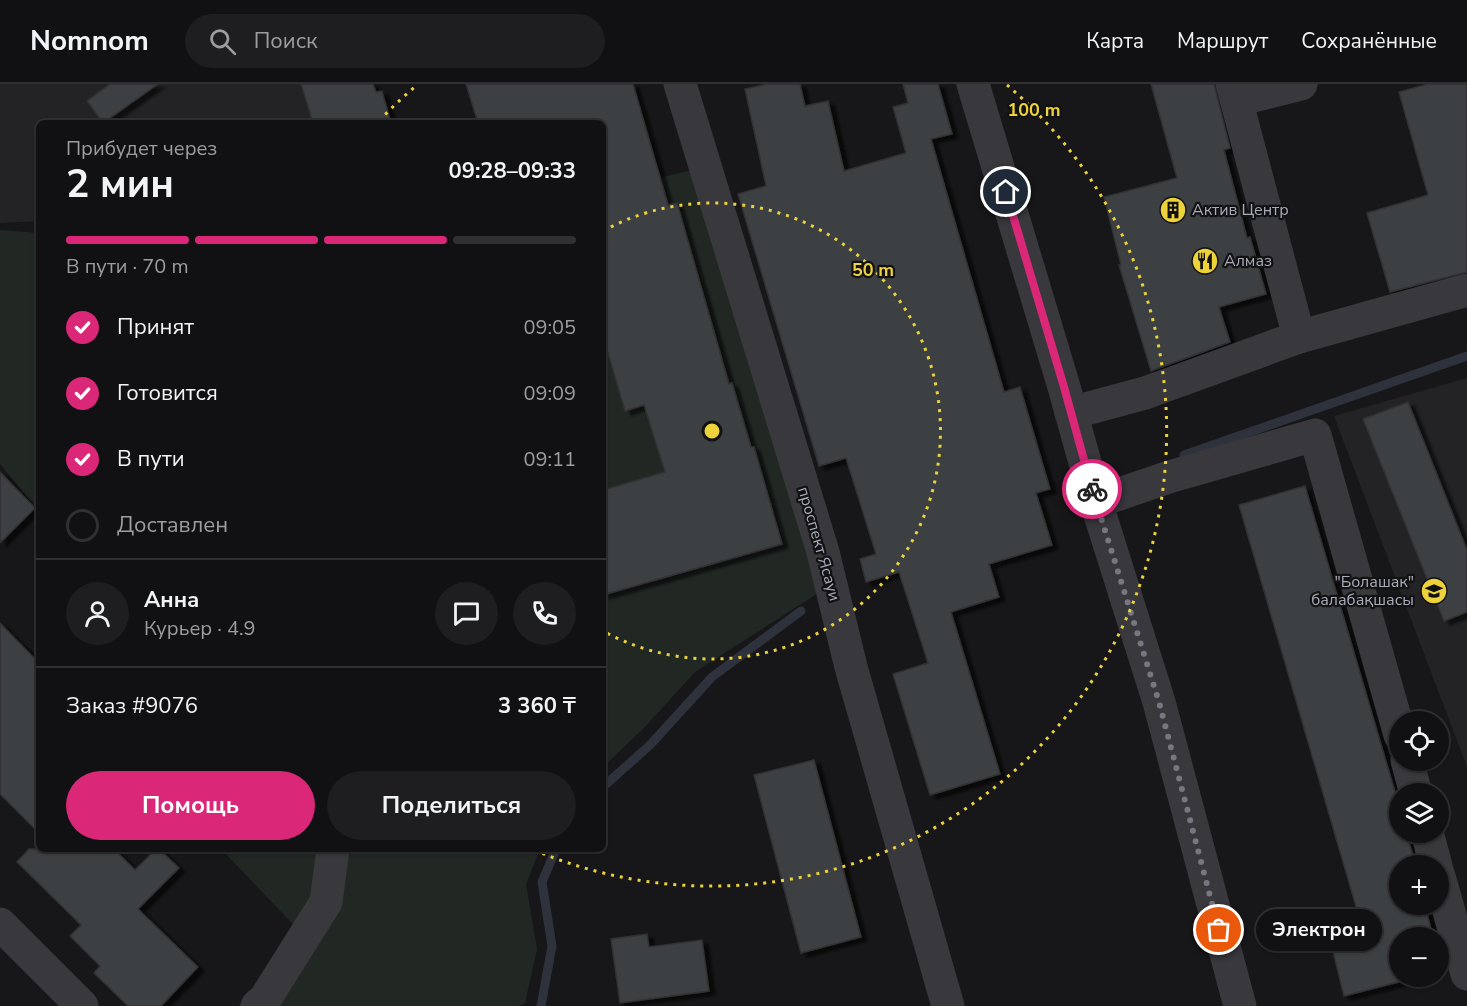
<!DOCTYPE html>
<html lang="ru">
<head>
<meta charset="utf-8">
<style>
  :root { --surface:#111012; --page:#1e1e20; --text:#f1f3f6; --muted:#9c9d9f; --line:#303032; --accent:#db2777 }
  body { margin:0; font-family:"Nunito Sans",sans-serif; background:var(--page); color:var(--text); height:100vh; display:flex; flex-direction:column; font-size:22px; white-space:nowrap }
  * { box-sizing:border-box; margin:0 }
  p { font-size:20px; color:var(--muted) }
  .icon { flex:none; width:33px; height:33px; fill:none; stroke:currentColor; stroke-width:2; stroke-linecap:round; stroke-linejoin:round }
  .map { position:relative; flex:1; overflow:hidden }
  .panel { position:absolute; left:36px; top:36px; width:570px; height:732px; display:flex; flex-direction:column; background:var(--surface); border-radius:9px; box-shadow:0 2px 4px #0004,0 0 0 2px var(--line) }
  .panel>* { flex:none }
  .fabs { position:absolute; left:1389px; top:627px; display:grid; gap:12px }
  .fabs a { display:grid; place-items:center; width:60px; height:60px; border-radius:50%; background:var(--surface); box-shadow:0 2px 4px #0004,0 0 0 2px var(--line); font-size:30px }
  .pin { position:absolute; display:grid; place-items:center; width:51px; height:51px; color:#fff; margin:-26px; border:3px solid #fff; border-radius:50%; box-shadow:0 2px 6px #0007 }
  .courier { position:absolute; display:grid; place-items:center; width:60px; height:60px; margin:-30px; border:4px solid #db2777; border-radius:50%; background:#fff; color:#222; box-shadow:0 2px 8px #0007 }
  .bubble { position:absolute; height:42px; border-radius:21px; background:var(--surface); box-shadow:0 2px 4px #0004,0 0 0 2px var(--line); font-size:20px; font-weight:700; line-height:42px; text-align:center }
  .headline em { font-style:normal; font-weight:700 }
  .headline div { display:flex; flex-direction:column-reverse }
  .headline { display:flex; align-items:center; justify-content:space-between; height:102px; padding:0 30px }
  h1 { font-size:39px; font-weight:700; line-height:45px }
  .bar { display:grid; grid-template-columns:repeat(4,1fr); gap:9px 6px; align-content:center; height:72px; padding:0 30px }
  .bar i { height:8px; border-radius:4px; background:var(--line) }
  .bar .current { background:var(--accent) }
  .bar p { grid-column:span 4 }
  .line { display:flex; align-items:center; gap:15px; padding:0 30px; border-top:2px solid var(--line) }
  .line div { flex:1 }
  .round { display:grid; place-items:center; flex:none; width:63px; height:63px; border-radius:32px; background:var(--page) }
  ol { padding:0 30px; list-style:none }
  li { display:flex; align-items:center; gap:18px; height:66px }
  li p { margin-inline-start:auto }
  li .icon { padding:6px; border-radius:50%; background:var(--accent); color:#fff; stroke-width:4 }
  li:last-child { color:var(--muted) }
  li i { width:33px; height:33px; border:3px solid var(--line); border-radius:50% }
  .primary-button { display:flex; gap:12px; margin-top:auto; padding:12px 30px }
  .primary-button a { flex:1; height:69px; border-radius:36px; background:var(--accent); color:#fff; font-size:24px; font-weight:700; line-height:69px; text-align:center }
  .primary-button a+a { background:var(--page); color:var(--text) }
  header { display:flex; align-items:center; gap:36px; box-sizing:border-box; height:84px; padding:0 30px; background:var(--surface); border-bottom:2px solid var(--line) }
  header strong { font-size:28px }
  nav { display:flex; gap:33px; margin-inline-start:auto; font-size:21px }
  .search { width:420px; height:54px; background:var(--page); display:flex; align-items:center; gap:15px; box-sizing:border-box; padding:0 21px; border-radius:33px; color:var(--muted); font-size:22px }
  .map>svg:first-child { display:block }
  .built { fill:#232325 }
  .green { fill:#212823 }
  .lines { fill:none; stroke-linecap:round; stroke-linejoin:round }
  .stream { stroke:#2d323c; stroke-width:9 }
  .building { fill:#3e3f42; stroke:#313134; stroke-width:1.5; filter:url(#shadow) }
  .street { stroke:#38383d; stroke-width:33 }
  .done { stroke:#767780; stroke-width:6; stroke-dasharray:0 10.8 }
  .route { stroke:#db2777; stroke-width:8 }
  .ring { fill:none; stroke:#edd23a; stroke-width:3; stroke-dasharray:3 6 }
  .labels { text-anchor:middle; dominant-baseline:central; stroke-width:4.5; stroke-linejoin:round; paint-order:stroke }
  .poi-label { font-size:16px; fill:#a9abb8; stroke:#121113; text-anchor:start }
  .street-label { font-size:16px; fill:#a9abb8; stroke:#121113 }
  .centre { fill:#edd23a; stroke:#121113; stroke-width:3 }
  .ring-label { font-size:18px; text-anchor:middle; font-weight:bold; fill:#edd23a; stroke:#121113; stroke-width:4.5; stroke-linejoin:round; paint-order:stroke }
</style>
</head>
<body>
<header>
<strong>Nomnom</strong>
<div class="search"><svg class="icon" aria-label="search" viewBox="0 0 24 24"><circle cx="10" cy="10" r="6"/><path d="M15 15l6 6"/></svg>Поиск</div>
<nav><a>Карта</a><a>Маршрут</a><a>Сохранённые</a></nav>
</header>
<div class="map">
<svg width="1467" height="922" viewBox="0 0 1467 922">
  <defs>
    <filter id="shadow"><feDropShadow dx="6" dy="4" stdDeviation="1.5" flood-color="#0009"/></filter>
  </defs>
  <rect width="100%" height="100%" fill="#171618"/>
  <g class="built">
    <path d="M0 0H304L317 39H39V137L0 139Z"/>
    <path d="M1467 294V683L1334 332Z"/>
  </g>
  <g class="green">
    <path d="M696 85 820 508 695 588 644 644 603 683V108Z"/>
    <path d="M0 146 39 149V428L0 380Z"/>
    <path d="M221 765H540L526 800 537 865 525 919 519 922H238L308 856Z"/>
  </g>
  <g class="lines">
    <g class="stream">
      <path d="M1184 371 1467 272"/>
      <path d="M603 703 650 661 712 593 801 527"/>
      <path d="M541 922 552 862 542 798 556 765"/>
    </g>
  </g>
  <g class="building">
    <path d="M110 0H158L103 39 87 17Z"/>
    <path d="M301 0H373L376 8 382 7 391 39H313Z"/>
    <path d="M466 0H633L668 121 677 119 729 300 732 299 751 363H754L782 460 603 511V406L665 388 644 321 625 327 603 252V39H478Z"/>
    <path d="M768 0H800L805 22 828 17 844 87 906 69 893 23 908 19 903 0H938L952 50 931 55 1004 308 1020 303 1050 405 1036 409 1052 461 989 480 999 513 951 528 1000 690 930 711 893 590 928 579 899 488 866 498 860 475 876 470 846 374 819 382 738 110 766 102 745 5Z"/>
    <path d="M1151 0H1214L1230 64 1224 66 1247 154 1250 153 1266 210 1219 223 1230 258 1151 287 1119 181H1121L1104 113 1177 94Z"/>
    <path d="M1428 0H1467V188L1390 208 1367 129 1428 111 1399 8Z"/>
    <path d="M1408 318 1467 466V528L1444 537 1363 335Z"/>
    <path d="M0 388 35 424 0 459Z"/>
    <path d="M1305 402 1400 725V748H1406L1416 782H1400V820H1427L1428 824 1426 825 1433 854H1400V892H1422L1344 912 1331 859 1364 850 1239 421Z"/>
    <path d="M0 539 39 579V749L0 710Z"/>
    <path d="M814 676 861 853 801 869 754 691Z"/>
    <path d="M29 765H114L135 786 156 765H159L179 784 138 825 198 883 161 922H128L94 889 100 882 70 852 81 841 17 778Z"/>
    <path d="M647 850 649 863 702 856 709 907 620 919 611 855Z"/>
  </g>
  <g class="lines">
    <g class="street">
      <path d="M680 0 823 468 851 583 948 922"/>
      <path d="M973 0 1064 303 1096 418 1159 618 1240 922"/>
      <path d="M1232 0 1299 253"/>
      <path d="M1237 16 1301 0"/>
      <path d="M1071 329 1145 309 1299 253 1467 206"/>
      <path d="M1096 418 1169 393 1315 351 1400 651"/>
      <path d="M1407 676 1416 710"/>
      <path d="M1427 748 1436 782"/>
      <path d="M1438 789 1467 890"/>
      <path d="M0 840 82 922"/>
      <path d="M257 922 265 915 326 818 333 765"/>
    </g>
  </g>
  <g class="lines">
    <path class="done" d="M1092 405 1159 618 1219 846"/>
    <path class="route" d="M1006 108 1064 303 1092 405"/>
  </g>
  <g class="ring">
    <path d="M603 147A228 228 0 1 1 603 547"/>
    <path d="M379 37A455 455 0 0 1 417 1M1007 1A455 455 0 0 1 534 766"/>
  </g>
  <defs>
    <symbol id="building-disc" viewBox="-11 -11 22 22"><circle r="9.5" fill="#edd23a" stroke="#121113"/><path d="M-4-6H4V6H1V3H-1V6H-4ZM-2.5-4.3h1.7v1.8h-1.7ZM.8-4.3h1.7v1.8H.8ZM-2.5-1h1.7V.8h-1.7ZM.8-1h1.7V.8H.8Z" fill="#111"/></symbol>
    <symbol id="restaurant-disc" viewBox="-11 -11 22 22"><circle r="9.5" fill="#edd23a" stroke="#121113"/><path d="M-5-6h1v4h1v-4h1v4h1v-4h1v5L-1.5 .5V6h-2V.5L-5-1ZM5-6V6H3V1.5H1.5Q1.5-4 5-6Z" fill="#111"/></symbol>
    <symbol id="school-disc" viewBox="-11 -11 22 22"><circle r="9.5" fill="#edd23a" stroke="#121113"/><path d="M0-5L7-2L0 1L-7-2ZM-4 1L0 2.5L4 1V4Q0 6-4 4Z" fill="#111"/></symbol>
  </defs>
  <g fill-rule="evenodd">
    <use href="#building-disc" x="1158" y="111" width="30" height="30"/>
    <use href="#restaurant-disc" x="1190" y="162" width="30" height="30"/>
    <use href="#school-disc" x="1419" y="492" width="30" height="30"/>
  </g>
  <g class="labels">
    <g class="poi-label">
      <text x="1192" y="126">Актив Центр</text>
      <text x="1224" y="177">Алмаз</text>
      <text x="1414" y="498" text-anchor="end">"Болашак"<tspan x="1414" dy="18">балабақшасы</tspan></text>
    </g>
    <g class="street-label">
      <text transform="translate(819 460) rotate(74)">проспект Ясауи</text>
    </g>
  </g>
  <circle cx="712" cy="347" r="9" class="centre"/>
  <g class="ring-label">
    <text x="1034" y="32">100 m</text>
    <text x="873" y="192">50 m</text>
  </g>
</svg>
<div class="fabs">
<a><svg class="icon" aria-label="locate" viewBox="0 0 24 24"><circle cx="12" cy="12" r="6"/><path d="M12 2v4M12 18v4M2 12h4M18 12h4"/></svg></a>
<a><svg class="icon" aria-label="layers" viewBox="0 0 24 24"><path d="M12 4l9 5-9 5-9-5zM3 14l9 5 9-5"/></svg></a>
<a>+</a>
<a>−</a>
</div>
<div class="pin" style="left:1219px;top:846px;background:#ea580c"><svg class="icon" aria-label="bag" viewBox="0 0 24 24"><path d="M5 8h14l-1 12H6zM9 8a3 3 0 0 1 6 0"/></svg></div>
<div class="pin" style="left:1006px;top:108px;background:#1f2937"><svg class="icon" aria-label="home" viewBox="0 0 24 24"><path d="M3 11l9-7 9 7M6 9v11h12V9"/></svg></div>
<div class="courier" style="left:1092px;top:405px"><svg class="icon" aria-label="bike" viewBox="0 0 24 24"><circle cx="6" cy="16" r="4"/><circle cx="18" cy="16" r="4"/><path d="M6 16l4-8h5l3 8M10 8l3 8H6M13 5h3"/></svg></div>
<div class="bubble" style="left:1256px;top:825px;width:126px">Электрон</div>
<section class="panel">
<div class="headline"><div><h1>2 мин</h1><p>Прибудет через</p></div><em>09:28–09:33</em></div>
<div class="bar"><i class="current"></i><i class="current"></i><i class="current"></i><i></i><p>В пути · 70 m</p></div>
<ol>
<li><svg class="icon" aria-label="check" viewBox="0 0 24 24"><path d="M5 12l5 5 9-10"/></svg>Принят<p>09:05</p></li>
<li><svg class="icon" aria-label="check" viewBox="0 0 24 24"><path d="M5 12l5 5 9-10"/></svg>Готовится<p>09:09</p></li>
<li><svg class="icon" aria-label="check" viewBox="0 0 24 24"><path d="M5 12l5 5 9-10"/></svg>В пути<p>09:11</p></li>
<li><i></i>Доставлен</li>
</ol>
<div class="line" style="height:108px"><a class="round"><svg class="icon" aria-label="person" viewBox="0 0 24 24"><circle cx="12" cy="8" r="4"/><path d="M4 21q1-7 8-7t8 7"/></svg></a><div><b>Анна</b><p>Курьер · 4.9</p></div><a class="round"><svg class="icon" aria-label="chat" viewBox="0 0 24 24"><path d="M4 5h16v11H9l-5 4z"/></svg></a><a class="round"><svg class="icon" aria-label="phone" viewBox="0 0 24 24"><path d="M5 4h4l2 5-3 2q2 4 5 5l2-3 5 2v4C11 20 4 13 5 4z"/></svg></a></div>
<div class="line" style="height:78px"><div>Заказ #9076</div><b>3 360 ₸</b></div>
<div class="primary-button"><a>Помощь</a><a>Поделиться</a></div>
</section>
</div>
</body>
</html>
